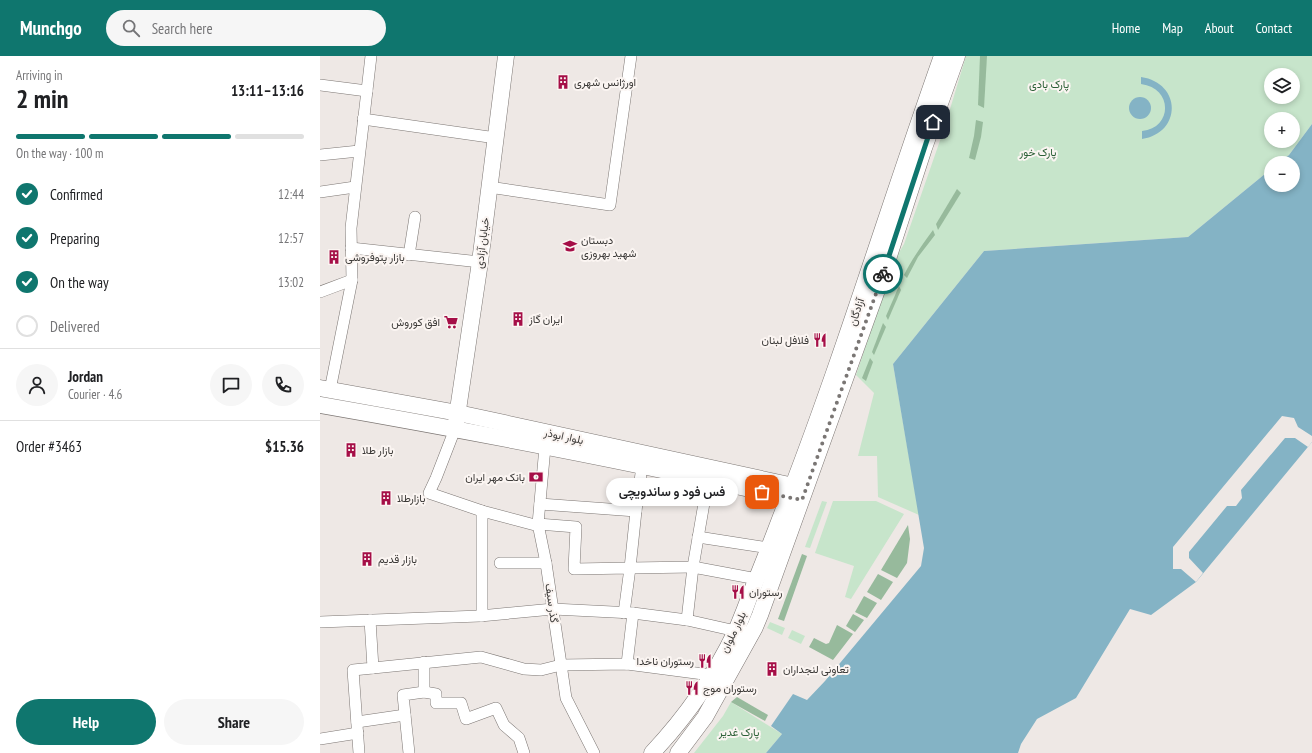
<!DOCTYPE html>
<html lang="en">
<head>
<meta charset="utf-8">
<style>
  :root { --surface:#fff; --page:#f6f6f6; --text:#202124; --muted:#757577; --line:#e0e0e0; --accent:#0f766e }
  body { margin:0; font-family:"PT Sans Narrow",Vazirmatn,sans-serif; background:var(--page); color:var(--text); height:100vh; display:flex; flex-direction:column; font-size:15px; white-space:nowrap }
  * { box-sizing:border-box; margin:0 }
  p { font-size:13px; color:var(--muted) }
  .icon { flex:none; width:22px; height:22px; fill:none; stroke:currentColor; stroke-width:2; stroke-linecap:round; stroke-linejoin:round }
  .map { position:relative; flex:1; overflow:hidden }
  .side { display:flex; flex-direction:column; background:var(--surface); width:320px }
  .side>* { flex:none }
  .buttons { position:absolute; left:944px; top:12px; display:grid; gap:8px }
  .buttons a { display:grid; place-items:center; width:36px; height:36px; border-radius:50%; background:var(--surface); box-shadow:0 2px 6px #0003; font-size:20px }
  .pin { position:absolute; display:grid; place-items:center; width:34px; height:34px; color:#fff; margin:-17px; border-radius:8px; box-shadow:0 2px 6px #0006 }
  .courier { position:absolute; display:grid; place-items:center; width:40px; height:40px; margin:-20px; border:3px solid #0f766e; border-radius:50%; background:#fff; color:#222; box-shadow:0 1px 5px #0007 }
  .bubble { position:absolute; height:28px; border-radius:14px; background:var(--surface); box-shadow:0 2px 6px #0003; font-size:13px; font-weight:600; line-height:28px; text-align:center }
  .head em { font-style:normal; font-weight:600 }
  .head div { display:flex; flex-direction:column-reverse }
  .head { display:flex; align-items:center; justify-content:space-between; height:68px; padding:0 16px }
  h1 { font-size:26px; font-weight:600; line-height:30px }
  .bar { display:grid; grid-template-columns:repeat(4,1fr); gap:6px 4px; align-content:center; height:48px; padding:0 16px }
  .bar i { height:5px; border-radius:3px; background:var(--line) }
  .bar .active { background:var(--accent) }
  .bar p { grid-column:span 4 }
  .line { display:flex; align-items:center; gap:10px; padding:0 16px; border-top:1px solid var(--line) }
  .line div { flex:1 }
  .round { display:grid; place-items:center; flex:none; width:42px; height:42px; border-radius:21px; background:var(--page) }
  ol { padding:0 16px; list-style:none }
  li { display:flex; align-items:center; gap:12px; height:44px }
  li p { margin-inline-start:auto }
  li .icon { padding:4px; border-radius:50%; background:var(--accent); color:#fff; stroke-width:4 }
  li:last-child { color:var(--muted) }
  li i { width:22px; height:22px; border:2px solid var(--line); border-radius:50% }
  .primary-button { display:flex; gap:8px; margin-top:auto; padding:8px 16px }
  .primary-button a { flex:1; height:46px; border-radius:24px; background:var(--accent); color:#fff; font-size:16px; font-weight:600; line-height:46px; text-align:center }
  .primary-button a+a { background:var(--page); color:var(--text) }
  header { display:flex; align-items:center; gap:24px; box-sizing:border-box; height:56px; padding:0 20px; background:var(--accent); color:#fff }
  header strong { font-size:19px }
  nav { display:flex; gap:22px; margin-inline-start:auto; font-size:14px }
  .search { width:280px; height:36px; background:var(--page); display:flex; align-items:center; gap:10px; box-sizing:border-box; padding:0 14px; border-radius:22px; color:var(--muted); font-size:15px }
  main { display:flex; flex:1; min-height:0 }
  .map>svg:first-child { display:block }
  .green { fill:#c7e5cb; fill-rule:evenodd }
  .forest { fill:#97ba9c }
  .water { fill:#84b3c5 }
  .pier { fill:#eee8e5 }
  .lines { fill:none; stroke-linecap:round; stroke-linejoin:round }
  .street-casing { stroke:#7c7673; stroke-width:12 }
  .secondary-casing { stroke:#7c7673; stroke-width:17 }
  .street { stroke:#fff; stroke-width:11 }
  .secondary { stroke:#fff; stroke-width:16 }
  .done { stroke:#7a7674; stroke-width:4; stroke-dasharray:0 7.2 }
  .route { stroke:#0f766e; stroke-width:5 }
  .labels { text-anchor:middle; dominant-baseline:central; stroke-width:4; stroke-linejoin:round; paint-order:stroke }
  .poi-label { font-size:11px; fill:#3b3937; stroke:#fbf5f2; text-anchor:start }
  .park-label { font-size:11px; fill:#2c6037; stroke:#fbf5f2 }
  .street-label { font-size:11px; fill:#3b3937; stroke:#fbf5f2 }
</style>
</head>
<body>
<header>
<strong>Munchgo</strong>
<div class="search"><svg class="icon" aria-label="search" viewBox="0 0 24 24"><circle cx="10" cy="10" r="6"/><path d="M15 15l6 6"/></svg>Search here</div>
<nav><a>Home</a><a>Map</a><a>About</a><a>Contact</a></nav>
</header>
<main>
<section class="side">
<div class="head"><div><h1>2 min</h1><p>Arriving in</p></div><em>13:11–13:16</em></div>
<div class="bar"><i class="active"></i><i class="active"></i><i class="active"></i><i></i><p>On the way · 100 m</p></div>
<ol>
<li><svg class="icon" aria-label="check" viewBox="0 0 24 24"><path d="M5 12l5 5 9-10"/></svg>Confirmed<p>12:44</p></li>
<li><svg class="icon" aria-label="check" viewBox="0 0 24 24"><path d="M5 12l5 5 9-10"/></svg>Preparing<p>12:57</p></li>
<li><svg class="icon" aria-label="check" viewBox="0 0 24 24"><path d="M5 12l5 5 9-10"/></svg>On the way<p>13:02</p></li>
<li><i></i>Delivered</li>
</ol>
<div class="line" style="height:72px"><a class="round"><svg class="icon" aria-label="person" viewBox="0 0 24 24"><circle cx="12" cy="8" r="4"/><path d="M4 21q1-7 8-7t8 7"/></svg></a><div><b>Jordan</b><p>Courier · 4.6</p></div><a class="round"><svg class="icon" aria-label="chat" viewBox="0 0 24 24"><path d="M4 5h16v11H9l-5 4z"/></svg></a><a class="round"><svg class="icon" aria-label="phone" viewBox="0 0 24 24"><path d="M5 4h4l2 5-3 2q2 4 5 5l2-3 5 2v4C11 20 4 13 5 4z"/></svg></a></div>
<div class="line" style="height:52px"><div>Order #3463</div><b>$15.36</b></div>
<div class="primary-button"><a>Help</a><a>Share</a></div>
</section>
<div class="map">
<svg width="992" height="697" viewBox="0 0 992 697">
  <rect width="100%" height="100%" fill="#eee8e5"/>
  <g class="green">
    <path d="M646 0H992V68L969 99 959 107H951V113L868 181 664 195 573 308 599 459 558 441 557 400H538L554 337 536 319 574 205 584 188 624 73ZM951 19H973V41H951ZM951 63H973V85H951Z"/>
    <path d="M502 445 507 446 490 492 485 491Z"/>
    <path d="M513 445H556L584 458 531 543 525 541 534 510 495 497Z"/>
    <path d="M450 566 465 572 462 579 447 572Z"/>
    <path d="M472 574 485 580 481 588 468 582Z"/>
    <path d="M411 646 462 678 446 697H374L403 660Z"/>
  </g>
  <g class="forest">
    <path d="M660 0H667L664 52 658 49Z"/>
    <path d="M656 64 663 66 661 81 655 104 649 102 654 80Z"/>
    <path d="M637 133 641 137 618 174 616 168Z"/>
    <path d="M613 174 615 179 598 201 587 222 584 219C592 203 602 189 613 174Z"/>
    <path d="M579 230 581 234 568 264 566 260Z"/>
    <path d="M563 267 566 271 554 299 552 296Z"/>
    <path d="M550 302 553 306 546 325 542 322Z"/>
    <path d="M588 469 590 483 587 507 577 522 561 514Z"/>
    <path d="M482 498 487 500 464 565 458 563Z"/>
    <path d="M558 518 573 526 561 544 547 536Z"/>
    <path d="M544 540 557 547 547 562 535 556Z"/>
    <path d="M533 558 544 564 535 576 526 570Z"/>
    <path d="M517 569 533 578 513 604 489 591 494 582 506 588 509 587Z"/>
    <path d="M417 641 448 659 445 665 411 646Z"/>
  </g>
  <g class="water">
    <path d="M821 21C862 27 862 77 822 83V75C853 72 853 32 821 28Z"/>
    <circle cx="820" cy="52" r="11"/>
    <path d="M992 68V386L876 526 831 559 810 553 756 642 717 663 701 688 698 697H446L462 678 451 670 473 638 487 644 505 625 601 510 604 492 573 308 664 195 868 181 951 113V129H973V107H959L969 99Z"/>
  </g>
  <path class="pier" d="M962 360 974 362 978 371 992 380V386L988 391 975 382H965L921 434 922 442 916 450H907L869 496V502L883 517 876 526 861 513H853V491Z"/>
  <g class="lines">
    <defs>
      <g id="street">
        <path d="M0 29 47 35"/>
        <path d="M43 63 176 82"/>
        <path d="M0 99 39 95"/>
        <path d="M169 131 290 149 311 0"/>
        <path d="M0 136 35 131"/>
        <path d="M31 192 160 206"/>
        <path d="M89 199 95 161"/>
        <path d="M0 236 32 224"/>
        <path d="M10 334 32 224 31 172 51 0"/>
        <path d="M135 373 116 422 109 437 162 455"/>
        <path d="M225 391 218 468 226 507 246 642 274 697"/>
        <path d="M322 410 316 455 310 512 373 511 388 424"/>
        <path d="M220 448 316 455"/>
        <path d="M378 481 449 492"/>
        <path d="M180 507H226"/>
        <path d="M162 560V455L215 469 218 468 256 471 254 513 310 512 304 557"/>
        <path d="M0 566 160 560 233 553 313 557 367 564"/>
        <path d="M416 575 367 564 373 511 437 523"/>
        <path d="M307 608 313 557"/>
        <path d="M53 612 161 601 204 613 221 614 241 609 307 608 391 619"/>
        <path d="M104 636 116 638V647H141L146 663 176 652 184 669 199 682 204 697"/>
        <path d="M37 666 85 659"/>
        <path d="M0 683 38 677"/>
        <path d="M39 697 33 614 53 612 50 564"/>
        <path d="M89 697 83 639 104 636V606"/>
      </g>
      <g id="secondary">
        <path d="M0 332 138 357 483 432"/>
        <path d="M0 349C160 377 320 407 478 444"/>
        <path d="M136 367 160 206 186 0"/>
        <path d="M332 697C366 661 395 619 416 575 421 563 426 551 430 539 444 506 456 473 469 440 525 295 570 146 622 0"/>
        <path d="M358 697 385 661 435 571 440 559 566 209 604 92 637 0"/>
      </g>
    </defs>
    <use href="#street" class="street-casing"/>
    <use href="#secondary" class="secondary-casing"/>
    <use href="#street" class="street"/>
    <use href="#secondary" class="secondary"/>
  </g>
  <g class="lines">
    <path class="done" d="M442 436 482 444 563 218"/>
    <path class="route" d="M563 218 613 66"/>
  </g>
  <defs>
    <symbol id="building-bare" viewBox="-9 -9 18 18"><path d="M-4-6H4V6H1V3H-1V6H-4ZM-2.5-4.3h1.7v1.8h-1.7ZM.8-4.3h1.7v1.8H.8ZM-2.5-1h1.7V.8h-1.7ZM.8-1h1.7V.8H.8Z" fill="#a50e47" stroke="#fbf5f2" stroke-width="2.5" paint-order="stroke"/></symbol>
    <symbol id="school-bare" viewBox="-9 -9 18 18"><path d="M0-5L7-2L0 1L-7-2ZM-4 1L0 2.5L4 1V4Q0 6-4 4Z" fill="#a50e47" stroke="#fbf5f2" stroke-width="2.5" paint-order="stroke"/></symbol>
    <symbol id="supermarket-bare" viewBox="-9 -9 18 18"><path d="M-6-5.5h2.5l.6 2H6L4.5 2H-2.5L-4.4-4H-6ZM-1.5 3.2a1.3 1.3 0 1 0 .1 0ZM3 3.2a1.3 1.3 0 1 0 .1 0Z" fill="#a50e47" stroke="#fbf5f2" stroke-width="2.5" paint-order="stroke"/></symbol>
    <symbol id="restaurant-bare" viewBox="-9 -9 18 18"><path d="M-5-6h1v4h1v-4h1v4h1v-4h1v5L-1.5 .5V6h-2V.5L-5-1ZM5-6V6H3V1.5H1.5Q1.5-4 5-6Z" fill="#a50e47" stroke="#fbf5f2" stroke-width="2.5" paint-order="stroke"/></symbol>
    <symbol id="bank-bare" viewBox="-9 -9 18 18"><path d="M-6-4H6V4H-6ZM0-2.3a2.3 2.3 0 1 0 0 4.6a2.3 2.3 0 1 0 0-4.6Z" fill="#a50e47" stroke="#fbf5f2" stroke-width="2.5" paint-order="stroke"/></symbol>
  </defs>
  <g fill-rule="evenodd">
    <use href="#building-bare" x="233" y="16" width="20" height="20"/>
    <use href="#school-bare" x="240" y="180" width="20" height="20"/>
    <use href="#building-bare" x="4" y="191" width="20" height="20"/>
    <use href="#building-bare" x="188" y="253" width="20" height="20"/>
    <use href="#supermarket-bare" x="121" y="256" width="20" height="20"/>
    <use href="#restaurant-bare" x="490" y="274" width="20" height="20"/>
    <use href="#building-bare" x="21" y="384" width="20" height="20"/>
    <use href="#bank-bare" x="206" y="411" width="20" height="20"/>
    <use href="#building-bare" x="56" y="432" width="20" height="20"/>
    <use href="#building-bare" x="37" y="493" width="20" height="20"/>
    <use href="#restaurant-bare" x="408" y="526" width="20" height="20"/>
    <use href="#restaurant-bare" x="375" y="595" width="20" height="20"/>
    <use href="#building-bare" x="442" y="603" width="20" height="20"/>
    <use href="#restaurant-bare" x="362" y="622" width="20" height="20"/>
  </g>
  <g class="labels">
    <g class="poi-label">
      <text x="254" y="26">اورژانس شهری</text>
      <text x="261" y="184">دبستان<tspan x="261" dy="13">شهید بهروزی</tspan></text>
      <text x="25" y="201">بازار پتوفروشی</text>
      <text x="209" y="263">ایران گاز</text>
      <text x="120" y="266" text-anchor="end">افق کوروش</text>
      <text x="489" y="284" text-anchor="end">فلافل لبنان</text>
      <text x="42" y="394">بازار طلا</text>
      <text x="205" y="421" text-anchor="end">بانک مهر ایران</text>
      <text x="77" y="442">بازارطلا</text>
      <text x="58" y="503">بازار قدیم</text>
      <text x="429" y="536">رستوران</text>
      <text x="374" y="605" text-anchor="end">رستوران ناخدا</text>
      <text x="463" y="613">تعاونی لنجداران</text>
      <text x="383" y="632">رستوران موج</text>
    </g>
    <g class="park-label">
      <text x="729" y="28">پارک بادی</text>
      <text x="718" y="96">پارک خور</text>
      <text x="419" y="676">پارک غدیر</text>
    </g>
    <g class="street-label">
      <text transform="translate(162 187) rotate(-83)">خیابان آزادی</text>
      <text transform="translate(536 256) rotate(-72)">آزادگان</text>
      <text transform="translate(244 380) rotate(12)">بلوار ابوذر</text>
      <text transform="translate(232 547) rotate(82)">گذر سیف</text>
      <text transform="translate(413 576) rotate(-64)">بلوار ملوان</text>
    </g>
  </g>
</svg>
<div class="buttons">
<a><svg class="icon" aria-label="layers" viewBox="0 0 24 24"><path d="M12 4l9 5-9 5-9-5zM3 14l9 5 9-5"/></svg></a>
<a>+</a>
<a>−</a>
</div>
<div class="pin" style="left:442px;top:436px;background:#ea580c"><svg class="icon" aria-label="bag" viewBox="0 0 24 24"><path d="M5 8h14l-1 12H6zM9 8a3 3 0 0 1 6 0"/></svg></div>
<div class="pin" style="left:613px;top:66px;background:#1f2937"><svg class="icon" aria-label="home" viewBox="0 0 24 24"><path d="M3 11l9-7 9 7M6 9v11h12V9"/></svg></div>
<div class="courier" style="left:563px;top:218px"><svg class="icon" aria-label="bike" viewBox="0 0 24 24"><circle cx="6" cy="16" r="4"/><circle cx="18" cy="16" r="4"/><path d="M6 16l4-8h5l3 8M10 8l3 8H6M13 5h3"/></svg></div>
<div class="bubble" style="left:286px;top:422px;width:132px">فس فود و ساندویچی</div>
</div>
</main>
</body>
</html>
